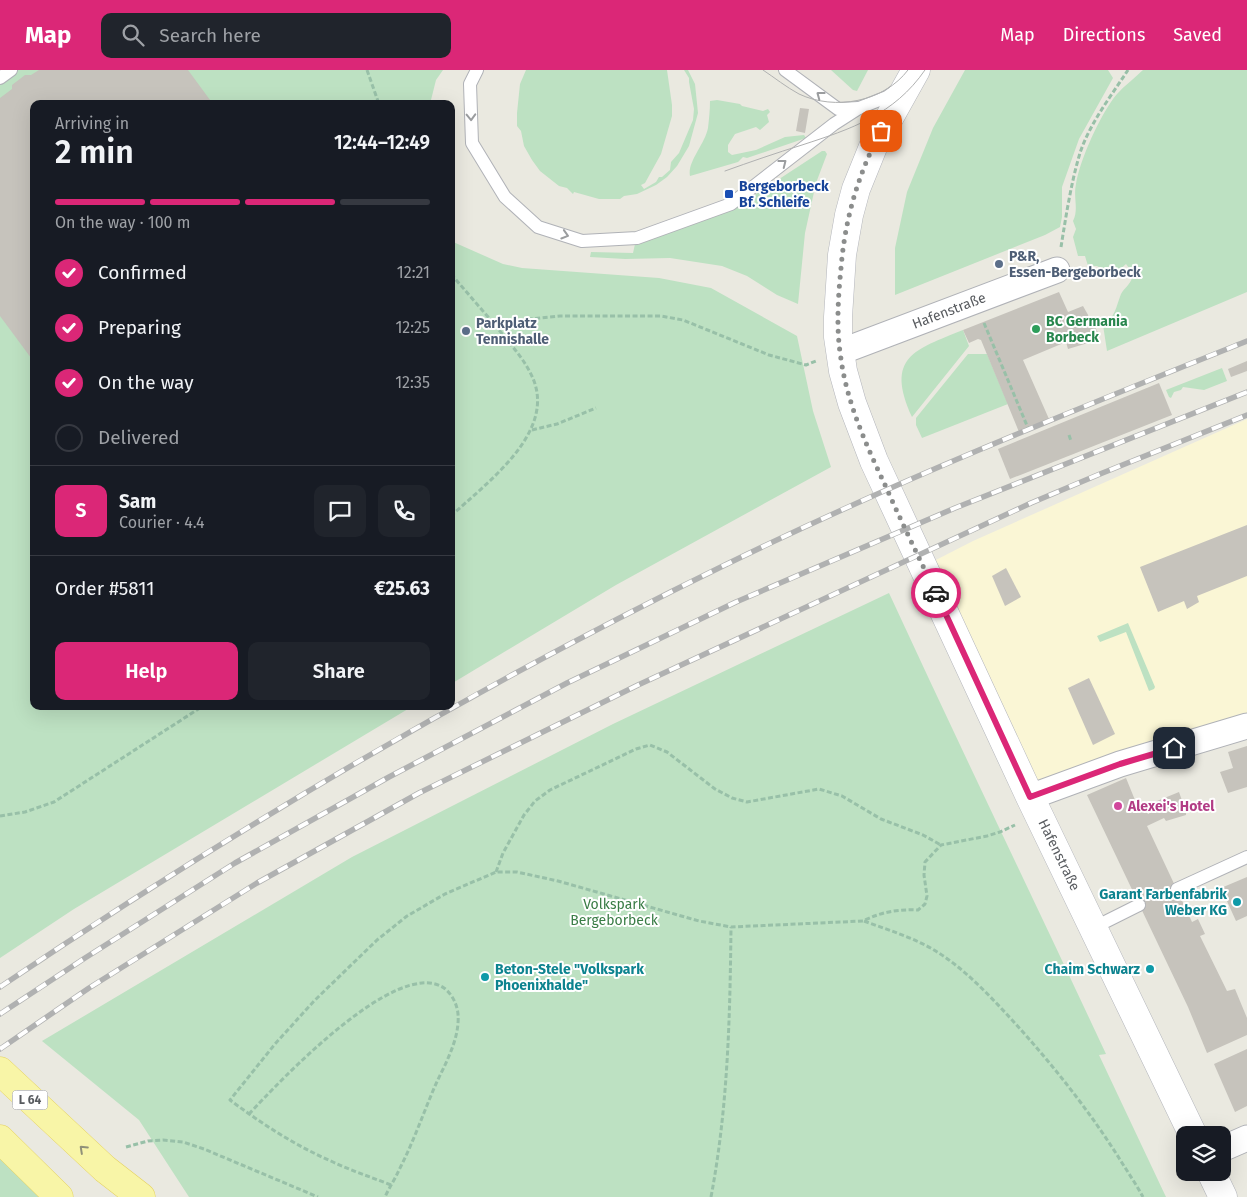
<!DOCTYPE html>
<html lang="en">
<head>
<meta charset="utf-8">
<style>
  :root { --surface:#171b24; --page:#20242c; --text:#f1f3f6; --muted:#9ea1a6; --line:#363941; --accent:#db2777 }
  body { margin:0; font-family:"Fira Sans",sans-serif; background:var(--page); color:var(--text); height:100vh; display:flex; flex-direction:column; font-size:19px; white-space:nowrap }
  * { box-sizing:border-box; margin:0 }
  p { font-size:16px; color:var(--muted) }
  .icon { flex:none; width:28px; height:28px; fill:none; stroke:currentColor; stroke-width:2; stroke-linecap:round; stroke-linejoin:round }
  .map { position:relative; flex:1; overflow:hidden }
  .sheet { position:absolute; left:30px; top:30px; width:425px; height:610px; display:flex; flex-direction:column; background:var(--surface); border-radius:10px; box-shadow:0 5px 20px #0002 }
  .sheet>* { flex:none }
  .buttons { position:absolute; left:1176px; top:1056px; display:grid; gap:10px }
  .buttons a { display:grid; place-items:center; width:55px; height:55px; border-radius:10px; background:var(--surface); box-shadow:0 5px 20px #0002; font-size:25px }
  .pin { position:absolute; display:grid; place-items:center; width:42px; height:42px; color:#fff; margin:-21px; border-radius:10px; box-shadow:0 2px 8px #0006 }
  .courier { position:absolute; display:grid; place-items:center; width:50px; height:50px; margin:-25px; border:4px solid #db2777; border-radius:50%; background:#fff; color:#222; box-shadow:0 1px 6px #0007 }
  .headline em { font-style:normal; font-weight:600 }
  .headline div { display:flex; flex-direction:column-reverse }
  .headline { display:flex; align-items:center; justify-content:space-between; height:85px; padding:0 25px }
  h1 { font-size:32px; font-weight:600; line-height:38px }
  .bar { display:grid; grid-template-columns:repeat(4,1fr); gap:8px 5px; align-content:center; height:60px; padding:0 25px }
  .bar i { height:6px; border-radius:4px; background:var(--line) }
  .bar .selected { background:var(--accent) }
  .bar p { grid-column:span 4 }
  .line { display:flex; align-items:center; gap:12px; padding:0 25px; border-top:1px solid var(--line) }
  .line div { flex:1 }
  .round { display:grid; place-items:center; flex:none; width:52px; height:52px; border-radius:10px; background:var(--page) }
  ol { padding:0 25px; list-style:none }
  li { display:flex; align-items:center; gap:15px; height:55px }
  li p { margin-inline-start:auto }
  li .icon { padding:5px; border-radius:50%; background:var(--accent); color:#fff; stroke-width:4 }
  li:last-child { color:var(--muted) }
  li i { width:28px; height:28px; border:2px solid var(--line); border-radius:50% }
  .button { display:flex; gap:10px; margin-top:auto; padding:10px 25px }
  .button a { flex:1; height:58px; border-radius:10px; background:var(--accent); color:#fff; font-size:20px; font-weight:600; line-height:58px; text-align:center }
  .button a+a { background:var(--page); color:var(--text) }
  header { display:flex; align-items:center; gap:30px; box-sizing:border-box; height:70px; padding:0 25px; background:var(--accent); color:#fff }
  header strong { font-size:24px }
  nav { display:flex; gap:28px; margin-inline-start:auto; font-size:18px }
  .search { width:350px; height:45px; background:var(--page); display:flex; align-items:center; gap:12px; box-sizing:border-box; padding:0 18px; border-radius:10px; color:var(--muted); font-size:19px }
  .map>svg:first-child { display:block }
  .commercial { fill:#faf6d5 }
  .green { fill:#bde1c2 }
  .building { fill:#c6c3bc }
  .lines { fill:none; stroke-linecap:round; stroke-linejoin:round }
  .lane-casing { stroke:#b0b2b7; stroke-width:14 }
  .street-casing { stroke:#b0b2b7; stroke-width:27 }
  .secondary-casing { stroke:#b3b5bb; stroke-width:29 }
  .primary-casing { stroke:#e5d15e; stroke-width:29 }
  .path { stroke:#98c0a8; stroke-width:3; stroke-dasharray:5 2.5; stroke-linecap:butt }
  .lane { stroke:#fff; stroke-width:12 }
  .street { stroke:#fff; stroke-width:25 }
  .secondary { stroke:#fff; stroke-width:28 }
  .primary { stroke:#f8f5a7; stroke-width:28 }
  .tram { stroke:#b0b1b1; stroke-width:1 }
  .rail-casing { stroke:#b0b1b1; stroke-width:5.5 }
  .rail { stroke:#fff; stroke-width:4; stroke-dasharray:11; stroke-linecap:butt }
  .oneway { stroke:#9b9d9f }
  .oneway2 { stroke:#909178 }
  .done { stroke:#8b8d8c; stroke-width:5; stroke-dasharray:0 9 }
  .route { stroke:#db2777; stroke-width:6 }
  .transit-dot { fill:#1a4fb4; stroke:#fff; stroke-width:2 }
  .service-dot { fill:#5c6f8a; stroke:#fff; stroke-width:2 }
  .leisure-dot { fill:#2e9e5b; stroke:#fff; stroke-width:2 }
  .hotel-dot { fill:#d1479c; stroke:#fff; stroke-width:2 }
  .culture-dot { fill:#0f9aa8; stroke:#fff; stroke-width:2 }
  .labels { text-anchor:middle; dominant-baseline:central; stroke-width:4; stroke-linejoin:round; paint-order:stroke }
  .shield { fill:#fff; stroke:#8a8c8f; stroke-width:1 }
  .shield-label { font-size:12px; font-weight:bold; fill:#585b5f }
  .transit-label { font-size:14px; font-weight:bold; fill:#164399; stroke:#fff; text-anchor:start }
  .service-label { font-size:14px; font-weight:bold; fill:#4e5e75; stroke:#fff; text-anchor:start }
  .street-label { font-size:14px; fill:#585b5f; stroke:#fff }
  .leisure-label { font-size:14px; font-weight:bold; fill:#27864d; stroke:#fff; text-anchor:start }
  .hotel-label { font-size:14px; font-weight:bold; fill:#b23c85; stroke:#fff; text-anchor:start }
  .culture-label { font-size:14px; font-weight:bold; fill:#0d838f; stroke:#fff; text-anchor:end }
  .park-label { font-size:14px; fill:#3a7d46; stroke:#fff }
</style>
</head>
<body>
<header>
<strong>Map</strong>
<div class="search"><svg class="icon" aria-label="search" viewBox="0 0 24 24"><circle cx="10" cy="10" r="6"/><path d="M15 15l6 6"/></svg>Search here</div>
<nav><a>Map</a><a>Directions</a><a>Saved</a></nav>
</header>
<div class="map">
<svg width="1247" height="1127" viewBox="0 0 1247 1127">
  <rect width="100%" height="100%" fill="#eae9e0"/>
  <path class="commercial" d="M1247 349V659L1035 726 928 494 973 471Z"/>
  <g class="green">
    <path d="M0 0H443L436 10 430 34H34V636H413L74 839 0 888Z"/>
    <path d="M526 0H667L672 35V46L661 84 645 113 641 115 644 119 656 112 659 107H662L670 100 671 92 679 83 693 50 694 39 689 12V8L684 0H688L695 14 698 43 689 76 677 96 667 107 656 115 637 124 624 126 620 129H599L574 122 573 124 567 118 559 116 540 101 532 90 524 76 521 61 517 56V43L520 14Z"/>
    <path d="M831 0H868L857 21 853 20Z"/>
    <path d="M965 0H1108L1113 8 1079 69 1062 117V147L1060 157 1045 165 895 225V178L907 122 933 58Z"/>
    <path d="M1143 0H1247V222L1107 281 1103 255C1115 248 1116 237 1121 224 1124 218 1130 215 1132 208L1127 204 1129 198 1126 194 1118 201 1114 195 1102 199 1097 196H1088L1085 186H1078L1073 167 1076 159 1073 151C1079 139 1073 127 1076 114 1080 89 1101 43 1117 24 1125 15 1135 8 1143 0Z"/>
    <path d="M717 30 740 34 742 36 763 41 768 39 770 42 767 45 769 52 760 60 756 57 735 64 728 75V82L732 85 756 80 785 67 804 65 806 68 747 88 743 87 738 92 690 106C687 92 705 74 708 58 709 49 710 40 710 31Z"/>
    <path d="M822 81H825L827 84 816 113 805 163 798 234 777 225 747 206 722 196 670 188 625 189 590 187 591 182 633 183 635 174 753 126Z"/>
    <path d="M451 171 503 194 522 198 659 208 711 218 797 266 813 341 831 397 616 515 451 614Z"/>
    <path d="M963 260 969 276 912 347C885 287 914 280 963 260Z"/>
    <path d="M968 284H987L1008 334 922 368 916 355V348Z"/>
    <path d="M1222 298 1227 311 1204 320 1183 317 1181 320 1174 322 1171 328 1169 327 1166 320Z"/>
    <path d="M889 523C960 677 1034 830 1106 984L1099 985 1166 1127H189L139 1050 42 971 352 787 613 654Z"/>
    <path d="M1128 553 1155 617 1154 619 1149 621 1126 562 1100 572 1097 566Z"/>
    <path d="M0 1088 40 1127H0Z"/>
  </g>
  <g class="building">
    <path d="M39 0H188L213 34H34V292L0 246V28L12 19V15L25 5H31Z"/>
    <path d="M800 38 809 39 805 63 796 61Z"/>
    <path d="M1059 222 1068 242 1083 236 1100 266 1088 273 1068 279 1066 272 1023 290 1049 349 1019 362 981 270 978 269 969 273 963 260Z"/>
    <path d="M1247 291V301L1231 307 1228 299Z"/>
    <path d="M1159 313 1172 345 1010 409 998 379Z"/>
    <path d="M1247 455V506L1197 526 1199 532 1187 539 1184 531 1158 542 1140 497Z"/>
    <path d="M1006 498 1021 527 1005 536 992 506Z"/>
    <path d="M1089 608 1115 664 1093 675 1068 618Z"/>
    <path d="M1247 676V717L1228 723 1220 702 1233 698 1228 682Z"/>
    <path d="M1126 708 1137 735 1142 734 1148 744 1159 738 1157 731 1179 722 1186 742V745L1166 751 1164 748 1147 756 1192 852 1198 849 1205 864 1200 866 1227 921 1235 919 1247 948V965L1207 983 1188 937 1087 725Z"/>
    <path d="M1247 807V846L1236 851 1221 818Z"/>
    <path d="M1247 979V1036L1235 1042 1214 994Z"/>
  </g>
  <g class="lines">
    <defs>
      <g id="lane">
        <path d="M477 0 470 14 472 73 505 127 538 157 582 171 637 168 731 134 834 54 859 38 887 27 898 19"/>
        <path d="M785 0 838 39 859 38"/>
        <path d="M0 8 11 0"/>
        <path d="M1177 819 1247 787"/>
        <path d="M1093 858 1139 835"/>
      </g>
      <g id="street">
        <path d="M840 282 1057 200"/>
        <path d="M1030 727 1120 694 1247 656"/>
        <path d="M1222 1079 1247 1068"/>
      </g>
      <g id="secondary">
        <path d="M916 0 873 77 856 119 849 145 842 185 838 247V267L843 301 852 333 874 391 1030 727 1193 1065"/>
        <path d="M1211 1102 1223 1127"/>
      </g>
      <g id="primary">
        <path d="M0 1001 105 1099 141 1127"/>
        <path d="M0 1069 59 1127"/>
      </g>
    </defs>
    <use href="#lane" class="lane-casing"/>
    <use href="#street" class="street-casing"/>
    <use href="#secondary" class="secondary-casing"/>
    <use href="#primary" class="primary-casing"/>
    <g class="path">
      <path d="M367 0 379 34"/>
      <path d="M1061 177C1066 146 1071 113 1080 83 1090 53 1111 26 1128 0"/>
      <path d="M451 204 495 255"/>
      <path d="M984 253 1028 358"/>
      <path d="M532 360 557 354 596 338"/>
      <path d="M1069 365 1071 371"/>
      <path d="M451 446C485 414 554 365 534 311 526 290 509 273 495 255L520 250 560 246H661L683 250 769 285 806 295 816 291"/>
      <path d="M0 746 25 742 54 732 203 636"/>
      <path d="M496 802 503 783 524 745 535 731 550 720 636 679 650 675 667 682 715 719 732 728 747 732 819 719 842 726 881 749 923 765 941 775"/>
      <path d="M864 851C888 860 912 867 934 880 964 898 989 925 1013 951 1052 994 1088 1039 1119 1088 1127 1101 1136 1114 1143 1127"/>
      <path d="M249 1044C279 1012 397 886 444 918 452 924 457 934 458 944 460 969 445 994 435 1016 423 1044 413 1073 399 1100 395 1109 389 1118 385 1127"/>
      <path d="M126 1077 148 1071 163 1070 183 1072 204 1079 318 1127"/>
      <path d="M391 1115C371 1107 352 1101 333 1092 296 1076 262 1054 230 1030L275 974 314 931 377 870 407 846 445 824 496 802H517L558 811 699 851 731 857 863 851C881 842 898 839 918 840L925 834 927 826 924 805 925 792 941 775 987 766 1000 762 1015 755"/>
      <path d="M711 1127C728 1037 730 947 731 857"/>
    </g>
    <use href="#lane" class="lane"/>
    <use href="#street" class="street"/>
    <use href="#secondary" class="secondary"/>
    <use href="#primary" class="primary"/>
    <g class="tram">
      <path d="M763 0C775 8 786 17 799 24 835 41 884 32 908 0"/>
      <path d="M725 101C750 92 776 83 802 75 851 59 894 45 925 0"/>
    </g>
    <defs>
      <g id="rail">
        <path d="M0 917C233 760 475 617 727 494 896 411 1072 341 1247 271"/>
        <path d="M0 944 85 888 235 793 389 707 567 613 736 532 955 438 1247 322"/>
        <path d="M0 979 89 918 257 813 419 723 638 615 1031 433 1100 404 1247 345"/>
      </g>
    </defs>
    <use href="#rail" class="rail-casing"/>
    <use href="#rail" class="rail"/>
  </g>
  <defs><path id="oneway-chevron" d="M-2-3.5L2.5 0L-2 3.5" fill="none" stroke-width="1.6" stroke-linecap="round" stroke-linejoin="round" transform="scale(1.25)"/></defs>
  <g class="oneway">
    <use href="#oneway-chevron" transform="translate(820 25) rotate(-143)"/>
    <use href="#oneway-chevron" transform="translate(471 47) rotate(88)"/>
    <use href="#oneway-chevron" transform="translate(783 93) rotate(-38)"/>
    <use href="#oneway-chevron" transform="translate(565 165) rotate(17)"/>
  </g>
  <use class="oneway2" href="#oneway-chevron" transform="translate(83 1079) rotate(-137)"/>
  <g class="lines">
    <path class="done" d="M881 61C858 104 845 149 841 198 838 228 836 259 841 289 847 333 867 377 886 417 902 453 919 488 936 523"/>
    <path class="route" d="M936 523 1030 727 1120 694 1174 678"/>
  </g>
  <rect class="transit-dot" x="724" y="119" width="10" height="10" rx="2.5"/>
  <g class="service-dot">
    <circle cx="999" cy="194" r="5"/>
    <circle cx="466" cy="261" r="5"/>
  </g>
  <circle class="leisure-dot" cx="1036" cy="259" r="5"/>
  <circle class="hotel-dot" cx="1118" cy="736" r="5"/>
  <g class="culture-dot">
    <circle cx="1237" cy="832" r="5"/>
    <circle cx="1150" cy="899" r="5"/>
    <circle cx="485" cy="907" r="5"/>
  </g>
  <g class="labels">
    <rect class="shield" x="12.5" y="1020.5" width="35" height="19" rx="4"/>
    <g class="shield-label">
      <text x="30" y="1030">L 64</text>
    </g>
    <g class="transit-label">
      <text x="739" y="116">Bergeborbeck<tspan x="739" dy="16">Bf. Schleife</tspan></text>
    </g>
    <g class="service-label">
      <text x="1009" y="186">P&amp;R,<tspan x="1009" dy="16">Essen-Bergeborbeck</tspan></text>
      <text x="476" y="253">Parkplatz<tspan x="476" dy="16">Tennishalle</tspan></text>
    </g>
    <g class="street-label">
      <text transform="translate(949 241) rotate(-21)">Hafenstraße</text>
      <text transform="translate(1059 785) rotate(64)">Hafenstraße</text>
    </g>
    <g class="leisure-label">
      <text x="1046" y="251">BC Germania<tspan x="1046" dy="16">Borbeck</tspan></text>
    </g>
    <g class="hotel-label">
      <text x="1128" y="736">Alexei's Hotel</text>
    </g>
    <g class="culture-label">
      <text x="1227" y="824">Garant Farbenfabrik<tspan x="1227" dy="16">Weber KG</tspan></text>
      <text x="495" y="899" text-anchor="start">Beton-Stele "Volkspark<tspan x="495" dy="16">Phoenixhalde"</tspan></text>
      <text x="1140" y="899">Chaim Schwarz</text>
    </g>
    <g class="park-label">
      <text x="614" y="834">Volkspark<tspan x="614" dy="16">Bergeborbeck</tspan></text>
    </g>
  </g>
</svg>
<div class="buttons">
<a><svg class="icon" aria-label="layers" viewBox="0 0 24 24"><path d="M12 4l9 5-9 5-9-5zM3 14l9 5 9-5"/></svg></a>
</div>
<div class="pin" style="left:881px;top:61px;background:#ea580c"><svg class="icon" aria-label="bag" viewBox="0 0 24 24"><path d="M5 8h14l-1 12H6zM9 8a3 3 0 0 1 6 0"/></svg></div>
<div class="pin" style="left:1174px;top:678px;background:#1f2937"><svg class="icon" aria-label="home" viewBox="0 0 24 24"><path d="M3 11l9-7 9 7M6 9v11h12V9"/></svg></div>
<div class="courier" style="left:936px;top:523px"><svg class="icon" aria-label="car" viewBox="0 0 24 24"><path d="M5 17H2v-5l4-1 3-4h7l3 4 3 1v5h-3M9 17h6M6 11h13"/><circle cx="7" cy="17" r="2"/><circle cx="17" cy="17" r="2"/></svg></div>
<section class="sheet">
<div class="headline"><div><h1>2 min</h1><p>Arriving in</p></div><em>12:44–12:49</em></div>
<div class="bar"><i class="selected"></i><i class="selected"></i><i class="selected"></i><i></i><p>On the way · 100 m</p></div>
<ol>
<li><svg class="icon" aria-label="check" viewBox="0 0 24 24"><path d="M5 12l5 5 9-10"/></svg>Confirmed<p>12:21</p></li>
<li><svg class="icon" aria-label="check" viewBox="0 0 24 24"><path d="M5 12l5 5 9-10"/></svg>Preparing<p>12:25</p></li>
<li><svg class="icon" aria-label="check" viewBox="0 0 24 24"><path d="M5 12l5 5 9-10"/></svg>On the way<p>12:35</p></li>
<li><i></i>Delivered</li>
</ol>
<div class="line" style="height:90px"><b class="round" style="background:var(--accent);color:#fff">S</b><div><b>Sam</b><p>Courier · 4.4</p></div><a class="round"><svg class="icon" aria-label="chat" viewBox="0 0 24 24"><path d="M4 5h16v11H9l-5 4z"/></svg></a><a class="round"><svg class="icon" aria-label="phone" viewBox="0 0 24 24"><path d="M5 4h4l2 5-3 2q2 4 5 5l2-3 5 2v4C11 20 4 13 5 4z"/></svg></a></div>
<div class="line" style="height:65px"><div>Order #5811</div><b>€25.63</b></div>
<div class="button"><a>Help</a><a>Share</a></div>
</section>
</div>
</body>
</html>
